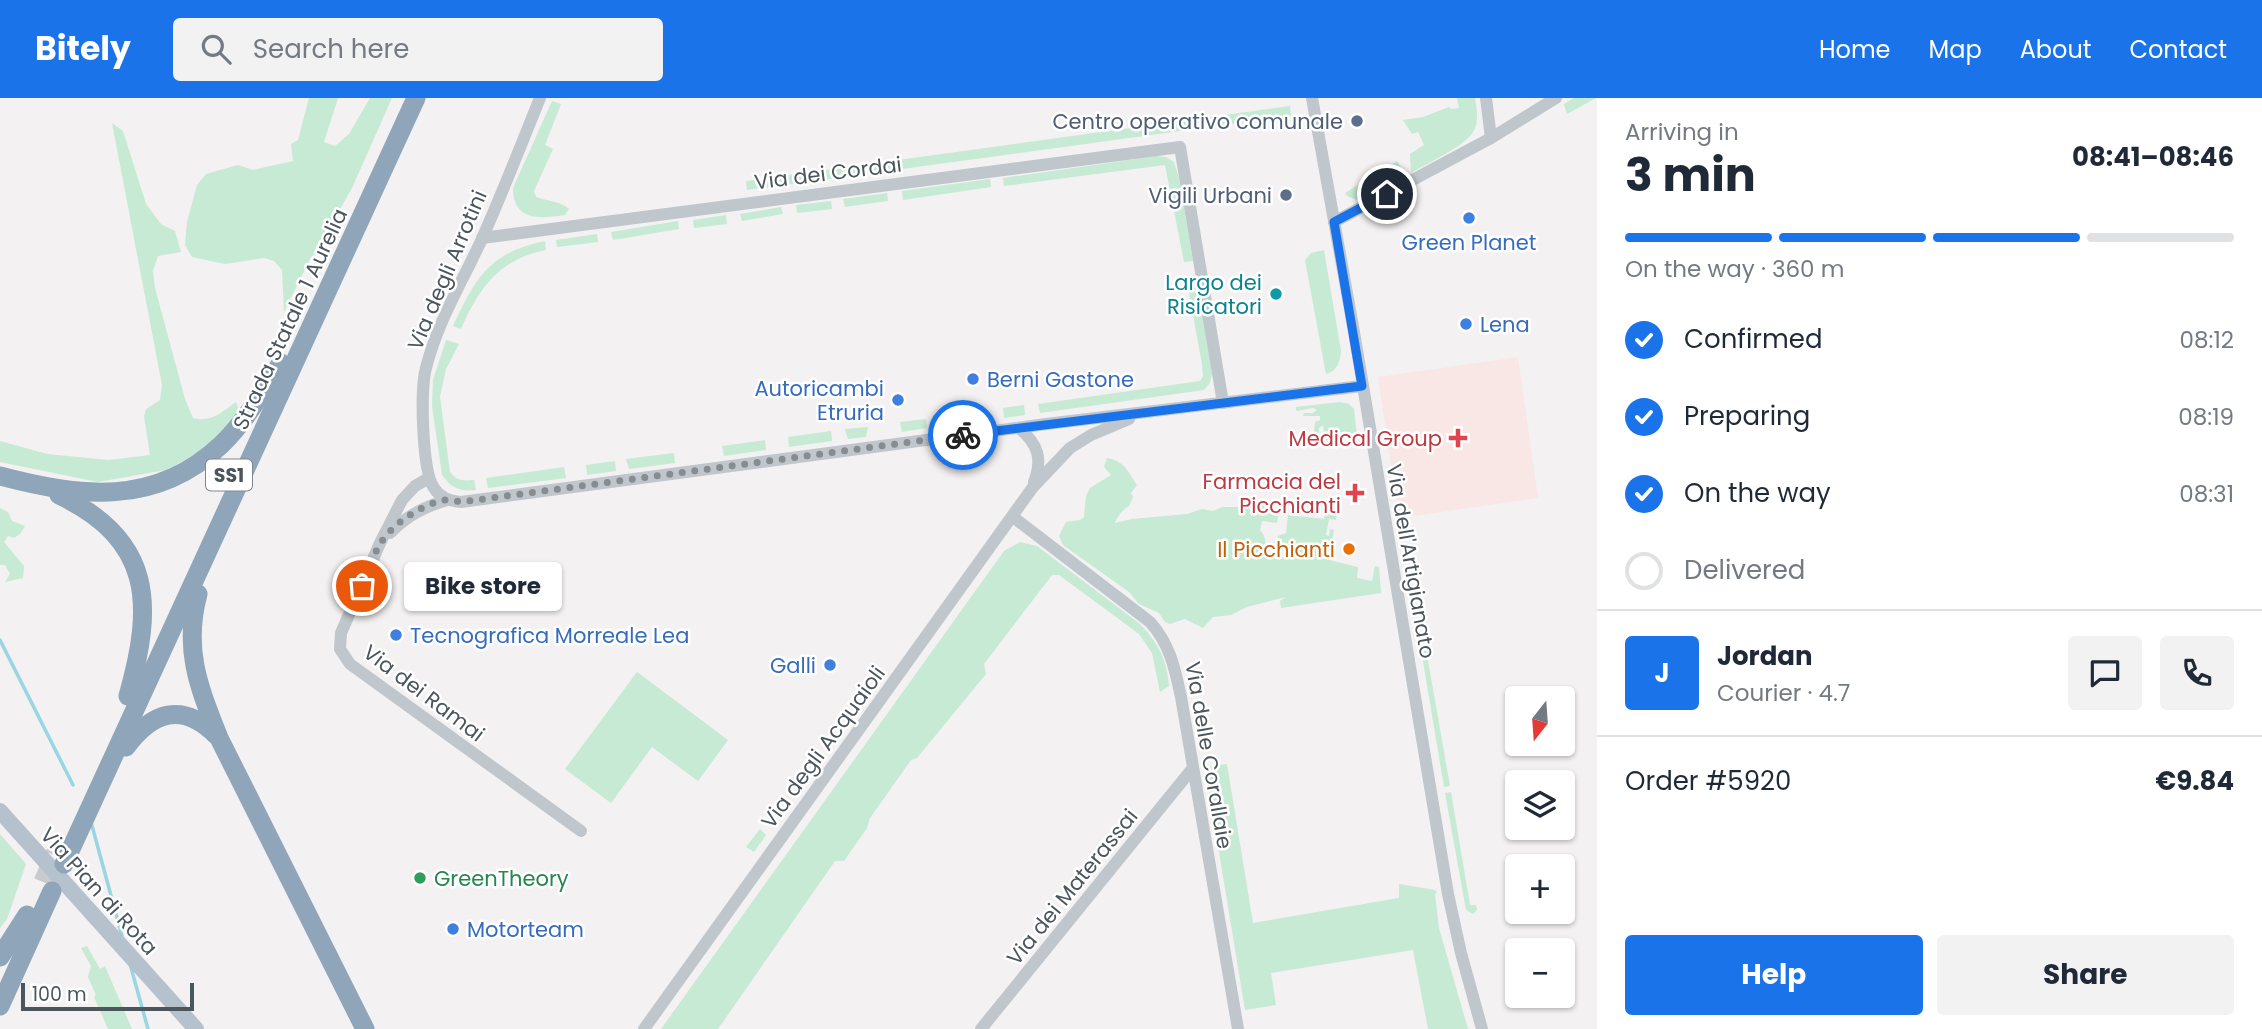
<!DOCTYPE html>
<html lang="en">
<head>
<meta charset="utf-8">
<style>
  :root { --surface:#fff; --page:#f2f2f3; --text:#1f2937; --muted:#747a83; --line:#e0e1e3; --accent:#1a73e8 }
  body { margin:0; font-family:Poppins,sans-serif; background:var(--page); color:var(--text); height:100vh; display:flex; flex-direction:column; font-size:26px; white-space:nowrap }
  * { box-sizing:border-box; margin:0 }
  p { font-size:23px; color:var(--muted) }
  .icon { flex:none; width:38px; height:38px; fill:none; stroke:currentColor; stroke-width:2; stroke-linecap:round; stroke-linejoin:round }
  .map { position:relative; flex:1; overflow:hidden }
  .sheet { display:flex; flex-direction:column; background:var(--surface); width:665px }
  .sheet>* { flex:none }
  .needle { width:46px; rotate:197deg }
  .tools { position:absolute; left:1505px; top:588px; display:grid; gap:14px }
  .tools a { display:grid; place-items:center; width:70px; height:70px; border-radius:7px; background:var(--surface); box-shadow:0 2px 5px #0004; font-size:35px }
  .scale { position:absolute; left:21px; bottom:18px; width:173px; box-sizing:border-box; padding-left:7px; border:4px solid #4b555c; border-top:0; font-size:19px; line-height:24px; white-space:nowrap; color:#4b555c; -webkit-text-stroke:5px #fff; paint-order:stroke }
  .pin { position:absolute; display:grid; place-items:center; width:60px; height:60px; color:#fff; margin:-30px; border:4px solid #fff; border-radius:50%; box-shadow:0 2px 7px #0007 }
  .courier { position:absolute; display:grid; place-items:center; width:70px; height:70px; margin:-35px; border:5px solid #1a73e8; border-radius:50%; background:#fff; color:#222; box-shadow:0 2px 9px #0007 }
  .bubble { position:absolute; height:49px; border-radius:7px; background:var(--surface); box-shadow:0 2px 5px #0004; font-size:23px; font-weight:700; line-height:49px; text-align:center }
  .summary em { font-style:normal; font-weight:700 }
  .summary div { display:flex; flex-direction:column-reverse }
  .summary { display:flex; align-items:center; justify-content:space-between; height:119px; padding:0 28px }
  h1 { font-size:46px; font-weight:700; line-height:52px }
  .bar { display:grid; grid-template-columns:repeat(4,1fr); gap:10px 7px; align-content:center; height:84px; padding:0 28px }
  .bar i { height:9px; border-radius:5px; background:var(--line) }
  .bar .selected { background:var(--accent) }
  .bar p { grid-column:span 4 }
  .line { display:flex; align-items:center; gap:18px; padding:0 28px; border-top:2px solid var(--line) }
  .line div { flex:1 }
  .round { display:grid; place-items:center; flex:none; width:74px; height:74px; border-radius:7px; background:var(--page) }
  ol { padding:0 28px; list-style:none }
  li { display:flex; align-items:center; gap:21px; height:77px }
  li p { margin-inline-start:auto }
  li .icon { padding:7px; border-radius:50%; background:var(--accent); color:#fff; stroke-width:4 }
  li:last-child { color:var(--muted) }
  li i { width:38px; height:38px; border:4px solid var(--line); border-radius:50% }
  .button { display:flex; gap:14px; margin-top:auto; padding:14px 28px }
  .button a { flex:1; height:80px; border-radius:7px; background:var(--accent); color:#fff; font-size:28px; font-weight:700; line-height:80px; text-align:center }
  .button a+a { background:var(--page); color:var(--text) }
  header { display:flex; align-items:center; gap:42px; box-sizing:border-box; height:98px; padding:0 35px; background:var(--accent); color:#fff }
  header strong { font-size:33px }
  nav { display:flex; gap:38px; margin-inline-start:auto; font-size:24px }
  .search { width:490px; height:63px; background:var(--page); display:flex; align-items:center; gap:18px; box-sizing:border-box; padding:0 24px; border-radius:7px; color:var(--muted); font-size:26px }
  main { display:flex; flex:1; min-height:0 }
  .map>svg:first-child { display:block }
  .medical { fill:#f9e7e6 }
  .green { fill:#c6ead3 }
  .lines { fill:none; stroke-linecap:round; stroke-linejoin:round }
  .stream { stroke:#99d5e2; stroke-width:3.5 }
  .highway-tunnel { stroke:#c9cacc; stroke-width:19; stroke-dasharray:19 10; stroke-linecap:butt }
  .minor { stroke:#bfc6cc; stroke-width:12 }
  .major { stroke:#b5c1cc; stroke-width:16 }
  .highway { stroke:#8fa5b9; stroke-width:19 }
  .done { stroke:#868c90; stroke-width:7; stroke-dasharray:0 12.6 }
  .route { stroke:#1a73e8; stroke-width:9 }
  .service-dot { fill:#5c6f8a; stroke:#fff; stroke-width:2.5 }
  .shop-dot { fill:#3f7fe0; stroke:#fff; stroke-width:2.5 }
  .culture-dot { fill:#0f9aa8; stroke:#fff; stroke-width:2.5 }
  .health-dot { fill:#e0444e; stroke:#fff; stroke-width:2.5 }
  .food-dot { fill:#e8710a; stroke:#fff; stroke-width:2.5 }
  .leisure-dot { fill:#2e9e5b; stroke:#fff; stroke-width:2.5 }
  .labels { text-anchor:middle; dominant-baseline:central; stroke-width:5; stroke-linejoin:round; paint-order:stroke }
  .shield { fill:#fff; stroke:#81888d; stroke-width:2 }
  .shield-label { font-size:19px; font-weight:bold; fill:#4b555c }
  .service-label { font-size:21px; fill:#4e5e75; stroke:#fff; text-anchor:end }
  .street-label { font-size:21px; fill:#4b555c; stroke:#fff }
  .shop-label { font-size:21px; fill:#366cbe; stroke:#fff; text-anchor:start }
  .culture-label { font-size:21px; fill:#0d838f; stroke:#fff; text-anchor:end }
  .health-label { font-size:21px; fill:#be3a42; stroke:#fff; text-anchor:end }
  .food-label { font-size:21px; fill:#c56008; stroke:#fff; text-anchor:end }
  .leisure-label { font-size:21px; fill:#27864d; stroke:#fff; text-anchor:start }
</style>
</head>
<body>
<header>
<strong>Bitely</strong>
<div class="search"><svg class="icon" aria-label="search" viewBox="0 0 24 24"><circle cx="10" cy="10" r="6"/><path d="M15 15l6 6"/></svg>Search here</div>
<nav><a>Home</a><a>Map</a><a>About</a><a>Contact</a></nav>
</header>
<main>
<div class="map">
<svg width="1597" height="931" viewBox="0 0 1597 931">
  <rect width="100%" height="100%" fill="#f3f1f1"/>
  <path class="medical" d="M1518 259 1538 400 1399 420 1378 279Z"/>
  <g class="green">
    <path d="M309 0H338L324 44 335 48 349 36 370 0H392L352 90 315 156 311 159 284 214 282 172 274 163 264 160 225 166 192 159 185 147 187 124 197 87 206 76 238 67 253 72 293 63 291 46 298 42Z"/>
    <path d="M1457 0H1475C1477 10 1479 25 1473 34 1465 48 1426 66 1411 75L1410 56 1424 47 1418 34 1412 36 1403 22 1423 19 1449 9 1451 11 1459 10Z"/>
    <path d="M1574 0H1596L1567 16 1564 6Z"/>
    <path d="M552 3 561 6 545 47 553 51 534 93 536 99C547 103 560 103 569 111L565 117C539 121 513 123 513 90Z"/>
    <path d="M1290 8 1291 18 747 92 746 83Z"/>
    <path d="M112 25 123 33 146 106 161 126 175 133 181 154 158 158 153 173 155 190 185 301 193 320C211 325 222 314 236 304L240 315 205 351 166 372 98 384 0 364V343L47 356 109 362 150 357 144 318 146 311 160 302 162 287Z"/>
    <path d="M1157 58 1166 59 1174 64 1179 80 1193 163 1184 164 1165 67 1004 88 1003 80Z"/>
    <path d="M1397 63 1406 77 1360 103 1347 98 1345 95Z"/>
    <path d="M990 81 991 89 903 102 902 93Z"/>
    <path d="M887 95 888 103 845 109 843 101Z"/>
    <path d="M831 103 832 111 797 115 796 107Z"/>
    <path d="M781 109 783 116 742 123 740 116Z"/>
    <path d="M726 117 727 126 694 130 693 122Z"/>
    <path d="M678 123 679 131 613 142 611 134Z"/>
    <path d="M597 136 598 144 557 149 556 142Z"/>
    <path d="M545 143 546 152C499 161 479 190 461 231L453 228C476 179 489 155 545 143Z"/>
    <path d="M1324 152 1341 253C1340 264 1337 273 1326 276L1305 162 1311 155Z"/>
    <path d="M1197 177 1212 276 1210 285 1204 292 1040 315 1038 306 1200 283 1203 278 1202 266 1186 178Z"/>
    <path d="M446 242 459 246 446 271 440 299 450 374C457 383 463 383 474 382L476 392C460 394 451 390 442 377L432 308 433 282Z"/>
    <path d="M1340 304 1349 306 1354 311 1357 338 1354 339 1350 334H1335L1338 349 1325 341 1323 327 1319 330V338L1314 336 1315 324 1320 322V318H1303L1304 315H1313L1317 312 1313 310 1297 313 1296 311V309Z"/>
    <path d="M1024 307 1025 317 1004 320 1003 310Z"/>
    <path d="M926 321 927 330 902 334 900 324Z"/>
    <path d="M868 329 866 339 848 341 845 331Z"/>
    <path d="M831 333 832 343 789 349 788 339Z"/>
    <path d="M765 342 766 352 724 358 722 348Z"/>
    <path d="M674 355 675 365 629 371 626 361Z"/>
    <path d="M1107 360C1126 364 1127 373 1137 387L1131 395 1133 399 1129 408C1124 410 1116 420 1115 425L1132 421 1187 416 1202 411 1213 413 1222 409H1251L1260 403 1265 404 1278 419 1277 425 1262 423 1260 432C1266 438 1267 447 1263 454L1270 460 1280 458 1283 460 1284 453 1277 448 1278 438 1286 435 1288 417 1324 421 1326 411 1337 414 1336 422 1329 421 1326 437 1329 438 1330 431 1334 432 1329 462 1358 469 1357 480 1372 483 1375 468 1379 469 1381 495 1281 510 1280 503 1286 499 1247 509 1231 517 1213 519 1203 530 1185 521 1170 526 1165 524 1159 515 1139 506 1129 494 1063 447 1059 438 1066 424 1080 422 1084 419 1086 398 1090 390 1111 377 1104 369Z"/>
    <path d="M615 363 616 373 587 377 586 367Z"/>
    <path d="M564 369 566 380 488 390 486 380Z"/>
    <path d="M0 410 8 414 12 423 25 428 20 436 14 440 8 438 4 444 24 468 23 480 5 484 10 476 5 467H0Z"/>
    <path d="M1020 444 1037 448 1140 526C1159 546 1167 562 1169 588L1160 594 1152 555 1139 536 1059 477H1052L984 566 986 576 917 660 911 662 870 720 867 730 844 763H835L718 931H661L1004 453Z"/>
    <path d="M1428 550 1432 553 1433 556 1427 557 1450 688 1444 689 1421 551Z"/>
    <path d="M637 574 728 642 698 683 652 649 611 705 565 671Z"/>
    <path d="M1227 666 1253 825 1399 800V786L1435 792 1437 795 1435 796 1439 830 1468 931H1428L1413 852 1271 875 1276 907 1245 912 1205 669Z"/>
    <path d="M1451 694 1470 807H1476L1477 812 1473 816 1466 812 1445 695Z"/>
    <path d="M760 731 766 737 754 754 746 749Z"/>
    <path d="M0 736 26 766 7 821 0 830Z"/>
    <path d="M87 848 100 871 105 868 132 931H108L94 899 96 897 88 879 91 868 81 850Z"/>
  </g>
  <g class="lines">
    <g class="stream">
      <path d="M0 542 73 687"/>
      <path d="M91 724 122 838"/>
      <path d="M130 866 148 931"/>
    </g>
    <path class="highway-tunnel" d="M43 784 56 754"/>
    <g class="minor">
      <path d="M540 0C521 47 502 96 481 143 462 184 437 225 426 270 420 291 422 373 434 390 440 400 450 403 461 404L1046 326 1362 288"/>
      <path d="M1312 0 1354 234 1448 796 1461 855 1482 931"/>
      <path d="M1486 0 1491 40"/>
      <path d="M1334 124 1491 40 1556 0"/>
      <path d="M482 140 1180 49 1223 305"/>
      <path d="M1019 330C1038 346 1043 361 1034 384"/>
      <path d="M429 380 415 388 402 402 380 445 341 535 340 551 350 566 581 733"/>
      <path d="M1013 419 1150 524C1170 546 1175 571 1181 599L1238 931"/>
      <path d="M390 435C408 417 424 409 447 402"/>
      <path d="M644 931 1033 389 1070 350 1091 337 1129 321"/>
      <path d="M981 931 1192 671"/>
    </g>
    <path class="major" d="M0 713 196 931"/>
    <g class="highway">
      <path d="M0 378C80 399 155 409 221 347 245 324 263 293 281 265"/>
      <path d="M59 397C153 442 154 506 128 598"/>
      <path d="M198 496C183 552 199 589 219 640L365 931"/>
      <path d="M126 649C152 614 182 603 216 637"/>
      <path d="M64 766 416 0"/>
      <path d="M0 859 27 817"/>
      <path d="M0 908 52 793"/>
    </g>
  </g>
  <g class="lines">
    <path class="done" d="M362 488C367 475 372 460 379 448 390 427 422 406 445 402 450 402 456 403 461 404L963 337"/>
    <path class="route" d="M963 337 1362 288 1334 124 1387 96"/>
  </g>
  <g class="service-dot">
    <circle cx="1357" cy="23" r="7"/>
    <circle cx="1286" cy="97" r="7"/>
  </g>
  <g class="shop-dot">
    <circle cx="1469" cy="120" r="7"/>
    <circle cx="1466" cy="226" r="7"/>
    <circle cx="973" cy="281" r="7"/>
    <circle cx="898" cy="302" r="7"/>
    <circle cx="396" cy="537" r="7"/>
    <circle cx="830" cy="567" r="7"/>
    <circle cx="453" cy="831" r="7"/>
  </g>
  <circle class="culture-dot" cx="1276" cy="196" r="7"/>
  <g class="health-dot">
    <path d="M1454.5 329.5h7v7h7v7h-7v7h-7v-7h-7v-7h7z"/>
    <path d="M1351.5 384.5h7v7h7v7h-7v7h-7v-7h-7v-7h7z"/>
  </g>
  <circle class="food-dot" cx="1349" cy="451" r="7"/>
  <circle class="leisure-dot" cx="420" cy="780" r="7"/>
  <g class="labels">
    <rect class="shield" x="206" y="361.5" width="46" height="31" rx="5"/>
    <g class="shield-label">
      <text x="229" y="377">SS1</text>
    </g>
    <g class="service-label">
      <text x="1343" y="23">Centro operativo comunale</text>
      <text x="1272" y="97">Vigili Urbani</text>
    </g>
    <g class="street-label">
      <text transform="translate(828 75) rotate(-7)">Via dei Cordai</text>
      <text transform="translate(447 172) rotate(-67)">Via degli Arrotini</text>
      <text transform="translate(290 221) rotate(-65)">Strada Statale 1 Aurelia</text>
      <text transform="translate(1411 463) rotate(80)">Via dell'Artigianato</text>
      <text transform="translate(424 595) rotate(37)">Via dei Ramai</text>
      <text transform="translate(823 649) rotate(-54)">Via degli Acquaioli</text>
      <text transform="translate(1209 657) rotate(80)">Via delle Corallaie</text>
      <text transform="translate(1072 789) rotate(-51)">Via dei Materassai</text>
      <text transform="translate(99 793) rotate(48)">Via Pian di Rota</text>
    </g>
    <g class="shop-label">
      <text x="1469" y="144" text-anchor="middle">Green Planet</text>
      <text x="1480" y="226">Lena</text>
      <text x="987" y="281">Berni Gastone</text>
      <text x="884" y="290" text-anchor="end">Autoricambi<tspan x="884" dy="24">Etruria</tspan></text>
      <text x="410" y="537">Tecnografica Morreale Lea</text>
      <text x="816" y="567" text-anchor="end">Galli</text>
      <text x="467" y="831">Motorteam</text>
    </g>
    <g class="culture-label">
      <text x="1262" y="184">Largo dei<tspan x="1262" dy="24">Risicatori</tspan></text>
    </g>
    <g class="health-label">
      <text x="1442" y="340">Medical Group</text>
      <text x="1341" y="383">Farmacia del<tspan x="1341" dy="24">Picchianti</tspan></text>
    </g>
    <g class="food-label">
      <text x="1335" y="451">Il Picchianti</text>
    </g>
    <g class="leisure-label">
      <text x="434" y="780">GreenTheory</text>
    </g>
  </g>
</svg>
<div class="tools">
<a><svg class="needle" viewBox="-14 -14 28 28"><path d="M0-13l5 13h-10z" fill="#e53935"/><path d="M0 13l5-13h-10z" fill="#747a83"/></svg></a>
<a><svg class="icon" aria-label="layers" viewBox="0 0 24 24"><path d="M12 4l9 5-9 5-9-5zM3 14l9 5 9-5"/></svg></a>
<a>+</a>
<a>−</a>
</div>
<div class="scale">100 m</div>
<div class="pin" style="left:362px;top:488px;background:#ea580c"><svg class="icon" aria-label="bag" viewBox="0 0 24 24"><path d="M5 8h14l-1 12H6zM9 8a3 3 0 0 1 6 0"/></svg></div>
<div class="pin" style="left:1387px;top:96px;background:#1f2937"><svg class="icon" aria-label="home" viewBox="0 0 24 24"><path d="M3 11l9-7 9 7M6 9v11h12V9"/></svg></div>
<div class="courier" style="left:963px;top:337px"><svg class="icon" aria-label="bike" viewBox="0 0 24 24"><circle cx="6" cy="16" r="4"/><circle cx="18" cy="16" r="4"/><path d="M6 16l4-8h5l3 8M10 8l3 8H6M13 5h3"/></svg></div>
<div class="bubble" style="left:404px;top:464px;width:158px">Bike store</div>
</div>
<section class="sheet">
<div class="summary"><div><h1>3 min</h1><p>Arriving in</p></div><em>08:41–08:46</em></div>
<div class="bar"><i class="selected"></i><i class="selected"></i><i class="selected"></i><i></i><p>On the way · 360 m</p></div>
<ol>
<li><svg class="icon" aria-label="check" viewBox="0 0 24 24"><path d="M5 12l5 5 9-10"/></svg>Confirmed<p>08:12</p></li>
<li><svg class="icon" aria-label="check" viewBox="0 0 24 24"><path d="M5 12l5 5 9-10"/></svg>Preparing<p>08:19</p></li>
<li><svg class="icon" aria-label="check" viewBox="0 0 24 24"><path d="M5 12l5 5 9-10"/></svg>On the way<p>08:31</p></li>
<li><i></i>Delivered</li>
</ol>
<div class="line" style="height:126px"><b class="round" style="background:var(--accent);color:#fff">J</b><div><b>Jordan</b><p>Courier · 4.7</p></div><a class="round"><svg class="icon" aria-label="chat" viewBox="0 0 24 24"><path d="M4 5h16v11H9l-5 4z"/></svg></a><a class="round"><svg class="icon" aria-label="phone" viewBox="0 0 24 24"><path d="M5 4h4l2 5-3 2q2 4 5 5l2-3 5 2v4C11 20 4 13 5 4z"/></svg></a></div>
<div class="line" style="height:91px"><div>Order #5920</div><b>€9.84</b></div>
<div class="button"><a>Help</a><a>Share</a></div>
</section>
</main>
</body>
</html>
